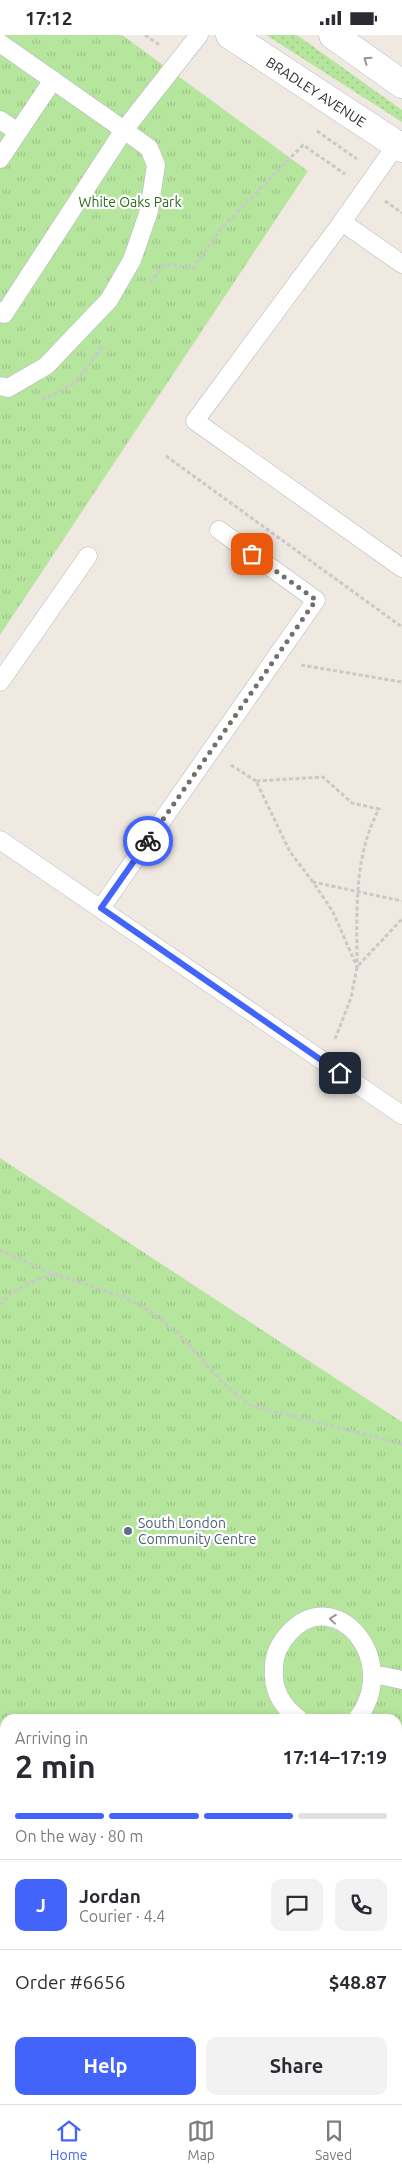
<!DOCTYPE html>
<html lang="en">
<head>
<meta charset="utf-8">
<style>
  :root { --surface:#fff; --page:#f2f2f3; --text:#2b2b33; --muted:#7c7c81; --line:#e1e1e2; --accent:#4264fb }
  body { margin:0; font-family:Ubuntu,sans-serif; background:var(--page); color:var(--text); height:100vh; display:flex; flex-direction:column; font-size:19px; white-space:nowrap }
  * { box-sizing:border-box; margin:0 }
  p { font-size:16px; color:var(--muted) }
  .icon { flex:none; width:28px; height:28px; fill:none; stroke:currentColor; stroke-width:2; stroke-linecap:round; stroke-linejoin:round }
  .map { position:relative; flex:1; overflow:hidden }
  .side { position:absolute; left:0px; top:1679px; width:402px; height:391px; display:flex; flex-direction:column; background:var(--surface); border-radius:15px 15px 0 0; box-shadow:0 2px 8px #0003 }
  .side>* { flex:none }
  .pin { position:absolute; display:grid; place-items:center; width:42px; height:42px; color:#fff; margin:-21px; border-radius:10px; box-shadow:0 2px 8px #0006 }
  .courier { position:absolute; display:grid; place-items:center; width:50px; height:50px; margin:-25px; border:4px solid #4264fb; border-radius:50%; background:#fff; color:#222; box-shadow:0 1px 6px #0007 }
  .summary em { font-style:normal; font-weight:700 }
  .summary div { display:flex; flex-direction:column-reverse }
  .summary { display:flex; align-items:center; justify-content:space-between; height:85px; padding:0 15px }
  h1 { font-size:32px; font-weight:700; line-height:38px }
  .bar { display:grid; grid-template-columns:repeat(4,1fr); gap:8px 5px; align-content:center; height:60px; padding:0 15px }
  .bar i { height:6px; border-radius:4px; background:var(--line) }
  .bar .on { background:var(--accent) }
  .bar p { grid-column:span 4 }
  .line { display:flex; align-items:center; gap:12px; padding:0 15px; border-top:1px solid var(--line) }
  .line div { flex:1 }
  .round { display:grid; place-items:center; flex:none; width:52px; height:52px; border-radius:10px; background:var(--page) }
  .button { display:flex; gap:10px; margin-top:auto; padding:10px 15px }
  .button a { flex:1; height:58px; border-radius:10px; background:var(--accent); color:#fff; font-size:20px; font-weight:700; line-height:58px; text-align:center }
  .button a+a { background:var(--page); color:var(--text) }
  .status { display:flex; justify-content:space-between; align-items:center; height:35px; padding:0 25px; background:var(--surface); direction:ltr }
  .status svg { height:14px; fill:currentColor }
  .tab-bar { display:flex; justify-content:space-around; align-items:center; height:70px; border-top:1px solid var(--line); background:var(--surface); font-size:14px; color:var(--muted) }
  .tab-bar a { display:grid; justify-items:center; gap:2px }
  .tab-bar .on { color:var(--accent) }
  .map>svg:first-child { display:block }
  .grass { fill:url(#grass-dots) }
  .park { fill:url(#park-tufts) }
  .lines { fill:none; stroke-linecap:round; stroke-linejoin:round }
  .service-casing { stroke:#b4b7c1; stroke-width:19 }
  .tertiary-casing { stroke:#b4b7c1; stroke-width:29 }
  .secondary-casing { stroke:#b4b7c1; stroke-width:29 }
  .path { stroke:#c9c9c9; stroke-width:3; stroke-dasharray:4 2.5; stroke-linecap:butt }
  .service { stroke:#fff; stroke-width:18 }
  .tertiary { stroke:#fff; stroke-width:28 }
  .secondary { stroke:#fff; stroke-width:28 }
  .oneway { stroke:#969696 }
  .done { stroke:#726f6d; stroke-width:5; stroke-dasharray:0 9 }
  .route { stroke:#4264fb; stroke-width:6 }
  .service-dot { fill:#5c6f8a; stroke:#fff; stroke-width:2 }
  .labels { text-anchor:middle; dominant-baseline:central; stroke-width:4.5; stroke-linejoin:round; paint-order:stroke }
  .street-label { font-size:14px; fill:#2e2e2e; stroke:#fff }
  .park-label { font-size:14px; fill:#2c6e1b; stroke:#fff }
  .service-label { font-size:14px; fill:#4e5e75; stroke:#fff; text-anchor:start }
</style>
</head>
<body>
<div class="status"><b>17:12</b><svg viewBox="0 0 49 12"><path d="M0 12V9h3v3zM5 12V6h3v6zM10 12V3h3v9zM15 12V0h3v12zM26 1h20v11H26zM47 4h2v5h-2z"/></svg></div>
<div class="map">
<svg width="402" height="2069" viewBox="0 0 402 2069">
  <defs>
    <pattern id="grass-dots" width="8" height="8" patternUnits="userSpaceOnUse" patternTransform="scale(1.25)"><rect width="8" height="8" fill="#b6e59e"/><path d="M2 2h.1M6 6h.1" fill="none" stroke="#9dc588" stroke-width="1.8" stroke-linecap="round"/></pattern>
    <pattern id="park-tufts" width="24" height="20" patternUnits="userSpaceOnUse" patternTransform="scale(1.25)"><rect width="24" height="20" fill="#b6e59e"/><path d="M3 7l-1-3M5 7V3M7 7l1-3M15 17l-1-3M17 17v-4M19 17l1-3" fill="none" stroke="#9dc588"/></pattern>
  </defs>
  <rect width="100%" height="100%" fill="#efe9e1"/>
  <path class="grass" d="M266 0H297L402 75V87Z"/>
  <g class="park">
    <path d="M0 0H122L308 136 0 600Z"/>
    <path d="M0 1123 402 1387V1795L398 1813V1684H5V2011L0 2009Z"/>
    <path d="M113 2065H335L334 2069H130Z"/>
  </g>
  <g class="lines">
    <defs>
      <g id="service">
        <path d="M0 8 124 95 4 279 0 276"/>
        <path d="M0 85 18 97 53 45"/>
        <path d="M397 109 342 187 402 229"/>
        <path d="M0 124 18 97"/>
        <path d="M342 187 195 386 402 533"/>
        <path d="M0 351 8 353 46 331 109 265 132 225 149 176 156 130 149 113 124 95 199 0"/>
        <path d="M0 647 88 521"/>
        <path d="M0 805 402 1080"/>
        <path d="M101 873 316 565 219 495"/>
        <path d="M383 1641 402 1645"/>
        <path d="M299 1684C281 1671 272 1654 274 1632 274 1618 280 1608 289 1598 336 1547 402 1626 357 1684"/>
      </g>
      <path id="tertiary" d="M398 2069 402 2054"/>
      <g id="secondary">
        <path d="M230 0 402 113"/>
        <path d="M333 0 402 49"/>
      </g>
    </defs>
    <use href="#service" class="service-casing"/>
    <use href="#tertiary" class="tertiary-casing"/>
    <use href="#secondary" class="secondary-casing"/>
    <g class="path">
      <path d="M145 0 161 11"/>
      <path d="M317 96 357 124"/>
      <path d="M385 166 402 178"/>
      <path d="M150 248 164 229 193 233 220 195 303 110 345 139"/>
      <path d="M42 365 75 348 103 311"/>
      <path d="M166 421 402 592"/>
      <path d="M301 630 402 647"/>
      <path d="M231 730 256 746"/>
      <path d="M313 847 290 817 256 746 323 742 352 768 379 774C353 822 357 879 357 932L333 877 313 847 402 866"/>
      <path d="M335 1004 351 963 357 932 402 884"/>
      <path d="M0 1215 51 1238 125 1262 154 1279 176 1296 222 1347 249 1370 402 1409"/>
      <path d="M0 1270C15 1252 35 1243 58 1240"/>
      <path d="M0 1769 5 1770"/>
      <path d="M0 1777 5 1793"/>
      <path d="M398 1859H400"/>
    </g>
    <use href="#service" class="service"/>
    <use href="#tertiary" class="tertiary"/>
    <use href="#secondary" class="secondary"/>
  </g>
  <defs><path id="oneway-chevron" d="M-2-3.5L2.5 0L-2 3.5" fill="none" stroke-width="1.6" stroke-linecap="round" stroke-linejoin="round" transform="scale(1.25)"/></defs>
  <g class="oneway">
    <use href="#oneway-chevron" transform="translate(367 25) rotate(-145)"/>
    <use href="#oneway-chevron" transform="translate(333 1584) rotate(-174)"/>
  </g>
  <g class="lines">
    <path class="done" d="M148 806 316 565 252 519"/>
    <path class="route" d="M148 806 101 873 340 1038"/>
  </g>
  <circle class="service-dot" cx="128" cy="1496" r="5"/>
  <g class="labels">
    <g class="street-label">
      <text transform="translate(316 57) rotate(33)">BRADLEY AVENUE</text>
    </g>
    <g class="park-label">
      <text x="130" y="167">White Oaks Park</text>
    </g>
    <g class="service-label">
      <text x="138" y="1488">South London<tspan x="138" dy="16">Community Centre</tspan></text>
    </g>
  </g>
</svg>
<div class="pin" style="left:252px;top:519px;background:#ea580c"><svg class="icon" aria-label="bag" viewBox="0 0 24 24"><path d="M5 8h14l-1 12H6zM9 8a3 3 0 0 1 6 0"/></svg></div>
<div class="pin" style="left:340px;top:1038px;background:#1f2937"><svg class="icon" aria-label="home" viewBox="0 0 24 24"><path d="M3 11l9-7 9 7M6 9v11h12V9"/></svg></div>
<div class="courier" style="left:148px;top:806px"><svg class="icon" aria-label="bike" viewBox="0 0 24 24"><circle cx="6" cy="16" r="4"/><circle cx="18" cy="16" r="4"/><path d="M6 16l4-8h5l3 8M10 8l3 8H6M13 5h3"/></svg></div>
<section class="side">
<div class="summary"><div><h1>2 min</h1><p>Arriving in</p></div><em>17:14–17:19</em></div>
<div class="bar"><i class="on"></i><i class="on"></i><i class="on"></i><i></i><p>On the way · 80 m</p></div>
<div class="line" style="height:90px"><b class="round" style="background:var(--accent);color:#fff">J</b><div><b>Jordan</b><p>Courier · 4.4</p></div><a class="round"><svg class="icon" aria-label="chat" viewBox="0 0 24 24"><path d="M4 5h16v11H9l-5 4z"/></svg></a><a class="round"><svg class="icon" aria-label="phone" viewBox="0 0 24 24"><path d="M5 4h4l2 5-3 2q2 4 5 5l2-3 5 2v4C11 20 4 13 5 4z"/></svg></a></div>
<div class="line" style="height:65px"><div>Order #6656</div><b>$48.87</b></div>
<div class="button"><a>Help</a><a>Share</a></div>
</section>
</div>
<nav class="tab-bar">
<a class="on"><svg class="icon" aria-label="home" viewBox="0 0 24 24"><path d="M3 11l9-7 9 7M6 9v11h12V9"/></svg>Home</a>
<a><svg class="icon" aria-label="map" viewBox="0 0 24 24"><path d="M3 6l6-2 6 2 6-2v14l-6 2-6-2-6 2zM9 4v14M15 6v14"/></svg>Map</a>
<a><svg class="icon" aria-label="saved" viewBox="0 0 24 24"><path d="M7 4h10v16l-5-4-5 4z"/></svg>Saved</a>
</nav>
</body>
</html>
